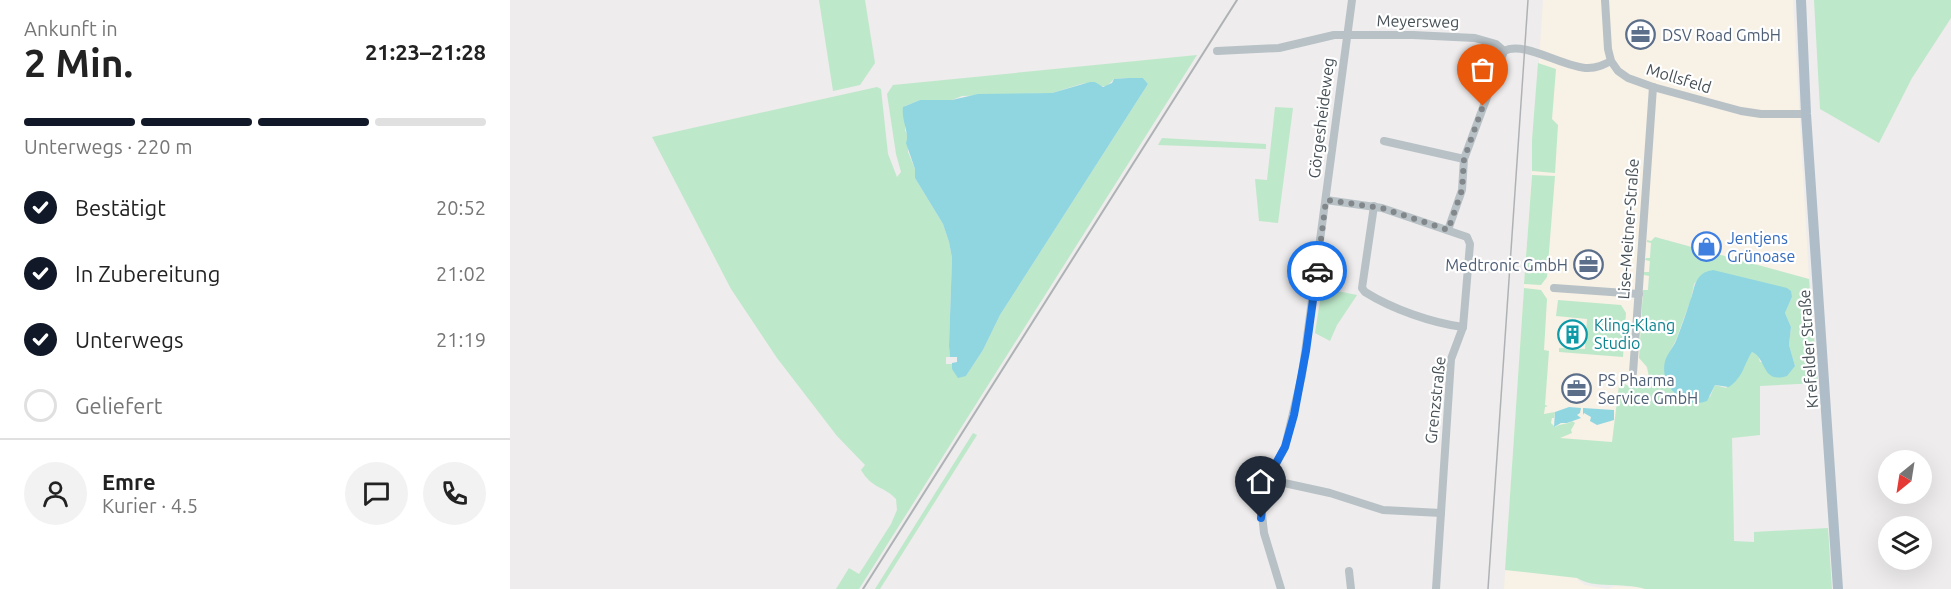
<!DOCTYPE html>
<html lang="de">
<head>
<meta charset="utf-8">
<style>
  :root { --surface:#fff; --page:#f2f2f2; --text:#222; --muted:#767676; --line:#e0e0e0; --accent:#111827 }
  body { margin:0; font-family:Ubuntu,sans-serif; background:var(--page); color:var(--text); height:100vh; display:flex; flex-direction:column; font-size:22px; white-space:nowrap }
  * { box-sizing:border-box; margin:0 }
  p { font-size:20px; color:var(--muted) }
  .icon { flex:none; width:33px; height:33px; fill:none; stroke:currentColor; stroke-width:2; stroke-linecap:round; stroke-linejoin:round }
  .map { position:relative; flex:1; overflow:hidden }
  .side { display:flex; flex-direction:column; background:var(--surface); width:510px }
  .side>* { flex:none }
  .needle { width:39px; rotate:210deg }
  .controls { position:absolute; left:1368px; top:450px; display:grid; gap:12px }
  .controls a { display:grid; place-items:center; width:54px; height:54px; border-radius:50%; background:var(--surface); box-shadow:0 6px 24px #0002; font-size:30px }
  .pin { position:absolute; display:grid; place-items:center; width:51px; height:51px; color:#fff; margin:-62px -26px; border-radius:50% 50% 50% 0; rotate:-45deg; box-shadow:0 0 6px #0007 }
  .pin .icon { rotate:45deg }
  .courier { position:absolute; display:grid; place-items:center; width:60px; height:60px; margin:-30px; border:4px solid #1a73e8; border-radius:50%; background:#fff; color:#222; box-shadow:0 2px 8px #0007 }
  .summary em { font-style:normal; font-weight:700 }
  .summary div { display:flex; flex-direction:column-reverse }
  .summary { display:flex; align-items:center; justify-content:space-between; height:102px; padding:0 24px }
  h1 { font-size:39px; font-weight:700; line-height:45px }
  .bar { display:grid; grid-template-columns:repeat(4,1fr); gap:9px 6px; align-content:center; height:72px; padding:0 24px }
  .bar i { height:8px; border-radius:4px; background:var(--line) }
  .bar .active { background:var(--accent) }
  .bar p { grid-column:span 4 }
  .line { display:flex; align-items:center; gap:15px; padding:0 24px; border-top:2px solid var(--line) }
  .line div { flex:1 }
  .round { display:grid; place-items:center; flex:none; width:63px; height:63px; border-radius:32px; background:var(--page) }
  ol { padding:0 24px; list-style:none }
  li { display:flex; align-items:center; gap:18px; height:66px }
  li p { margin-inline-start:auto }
  li .icon { padding:6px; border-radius:50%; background:var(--accent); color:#fff; stroke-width:4 }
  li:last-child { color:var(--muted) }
  li i { width:33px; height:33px; border:3px solid var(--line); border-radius:50% }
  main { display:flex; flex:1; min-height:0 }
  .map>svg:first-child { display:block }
  .commercial { fill:#f8f1e5 }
  .green { fill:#bee8ca; fill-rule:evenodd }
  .water { fill:#90d6e0 }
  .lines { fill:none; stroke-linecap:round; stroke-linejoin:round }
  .minor { stroke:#b8c1c6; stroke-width:8 }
  .major { stroke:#aebdc8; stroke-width:10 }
  .tram { stroke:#afb2b5; stroke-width:1.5 }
  .rail { stroke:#afb2b5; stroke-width:2 }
  .done { stroke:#81878a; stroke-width:6; stroke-dasharray:0 10.8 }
  .route { stroke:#1a73e8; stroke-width:8 }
  .labels { text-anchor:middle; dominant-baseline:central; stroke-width:4.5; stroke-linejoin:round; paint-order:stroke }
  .street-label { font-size:16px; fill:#465056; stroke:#fff }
  .service-label { font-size:16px; fill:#4e5e75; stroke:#fff; text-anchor:start }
  .shop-label { font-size:16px; fill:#366cbe; stroke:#fff; text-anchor:start }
  .culture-label { font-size:16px; fill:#0d838f; stroke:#fff; text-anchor:start }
</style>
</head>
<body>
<main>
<section class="side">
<div class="summary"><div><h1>2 Min.</h1><p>Ankunft in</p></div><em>21:23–21:28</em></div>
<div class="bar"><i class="active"></i><i class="active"></i><i class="active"></i><i></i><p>Unterwegs · 220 m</p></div>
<ol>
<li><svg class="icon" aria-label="check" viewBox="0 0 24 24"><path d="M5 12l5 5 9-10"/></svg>Bestätigt<p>20:52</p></li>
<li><svg class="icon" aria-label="check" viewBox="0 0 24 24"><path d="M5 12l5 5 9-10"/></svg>In Zubereitung<p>21:02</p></li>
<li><svg class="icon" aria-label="check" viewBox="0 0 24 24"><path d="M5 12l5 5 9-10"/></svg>Unterwegs<p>21:19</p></li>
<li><i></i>Geliefert</li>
</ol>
<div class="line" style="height:108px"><a class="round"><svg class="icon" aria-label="person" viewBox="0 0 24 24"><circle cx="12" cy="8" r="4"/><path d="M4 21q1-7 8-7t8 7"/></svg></a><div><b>Emre</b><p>Kurier · 4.5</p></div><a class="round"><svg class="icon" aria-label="chat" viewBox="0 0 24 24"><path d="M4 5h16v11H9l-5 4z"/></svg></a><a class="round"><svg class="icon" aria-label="phone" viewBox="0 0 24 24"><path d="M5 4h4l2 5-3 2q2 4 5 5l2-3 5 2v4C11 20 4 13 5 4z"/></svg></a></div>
</section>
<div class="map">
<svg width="1441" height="589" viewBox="0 0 1441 589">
  <rect width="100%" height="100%" fill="#eeecec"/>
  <path class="commercial" d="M1033 0H1283L1299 279 1145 237 1141 242 1140 258 1136 260H1140L1139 273 1135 275H1139L1138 291 1134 290V362L1139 373V377L1128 387H1121L1112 382 1108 442 1068 580 1075 585 1086 587 1098 589 1105 586 1127 587 1135 589H994Z"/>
  <g class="green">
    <path d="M309 0H355L365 63 350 85 323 91Z"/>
    <path d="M1304 0H1441V18L1402 78 1369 143 1310 109Z"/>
    <path d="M687 55 349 589H326L339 568 349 574 381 524 387 510 386 499C374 486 362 489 351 470L355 465 327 436 267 358 221 289 142 137 367 87 371 89 378 154 387 177 391 172 386 154 377 94 383 85ZM618 78H633L638 84 490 315 473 350 456 376 442 369V364H436V357H440L439 346 442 258 439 242 433 224 405 178V169L398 152V137L395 130V106L410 100H442L452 96 542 93 571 84 585 82 590 86H597L604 79Z"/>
    <path d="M1028 63 1046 69 1042 119 1048 125 1045 173 1022 171V140Z"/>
    <path d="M765 107 783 108 768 223 749 221 745 179 757 180Z"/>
    <path d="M652 138 756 144V149L648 145Z"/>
    <path d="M1022 175 1045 176 1037 277 1031 285 1014 284Z"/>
    <path d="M1145 237 1299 279 1308 383 1250 386V435L1222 438 1224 541 1244 542V532L1318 528 1322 589H1135C1113 582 1084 589 1067 578L995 570 1014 288 1031 290 1037 299 1034 350 1039 351 1035 405 1038 406 1035 407 1034 414 1045 412 1044 418H1042L1041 423 1045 427C1051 423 1057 425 1062 421L1065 423 1061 430 1062 433 1050 438 1102 442 1109 385H1112V382C1123 391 1131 387 1139 377L1137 367 1129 358 1133 290H1138L1139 276 1134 275V272H1139L1140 261 1135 260 1136 258H1140L1141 243 1137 242V240L1141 241ZM1194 273 1282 297 1275 313 1281 327 1279 345 1285 366 1250 362 1248 355 1242 352 1216 388 1205 385 1200 397 1155 361 1166 340 1181 299 1184 284Z"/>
    <path d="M812 288 847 295 827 325 820 341 805 333Z"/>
    <path d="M1048 300 1111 305 1116 313 1113 357 1049 352V348L1075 349 1077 319 1046 316Z"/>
    <path d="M463 433 467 435 370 589H365Z"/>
  </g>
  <g class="water">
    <path d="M618 78H633L638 84 490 315 473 350 456 376 448 378 442 369V363L447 362V357H440L439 346 442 258 439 242 433 224 405 178V169L396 143C400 134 391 120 393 107L410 100H442L468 94 542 93 580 82H585L593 87 602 83 604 79Z"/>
    <path d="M1203 270 1277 288 1281 291 1282 297 1275 313 1281 327 1279 345 1285 366 1277 376C1251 384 1257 358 1242 352 1233 366 1234 376 1219 387L1205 385 1197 401C1174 410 1149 386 1155 361 1157 354 1163 348 1166 341 1171 328 1176 314 1180 301 1184 292 1183 284 1190 276 1194 272 1198 271 1203 270Z"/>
    <path d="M1059 407 1071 408 1070 413 1067 415 1071 418 1057 423H1051L1044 427 1045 412Z"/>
    <path d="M1073 408 1104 410V420L1087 425 1080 421 1081 417 1074 413 1073 415Z"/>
  </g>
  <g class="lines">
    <g class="minor">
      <path d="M1095 0 1098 49 1101 61 1108 71 1118 78 1143 87 1231 111 1251 114H1296"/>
      <path d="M707 51 769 48 824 35H903L965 38 986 44 994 51C1014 40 1054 68 1078 68 1087 68 1093 65 1101 61"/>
      <path d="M874 141 954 159"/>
      <path d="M816 200 872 208 957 237 960 244 953 327 941 359 926 589"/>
      <path d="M864 206 852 288 855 292C882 309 922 323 953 327"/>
      <path d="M938 230 952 190 954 159 994 51"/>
      <path d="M1044 288 1129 294"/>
      <path d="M1123 373 1143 87"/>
      <path d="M758 477 765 481 820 493 873 510 931 513"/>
      <path d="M839 571 841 589"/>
      <path d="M771 589 754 533 751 505 755 485 775 447 792 375 842 0"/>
    </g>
    <path class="major" d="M1291 0 1296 114 1328 589"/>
    <path class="tram" d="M978 589 1018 0"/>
    <path class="rail" d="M353 589 727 0"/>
  </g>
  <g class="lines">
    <path class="done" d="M807 271 816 200 872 208 938 230 952 190 954 159 973 106"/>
    <path class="route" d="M751 518 754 485 775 447 784 415 796 351 807 271"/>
  </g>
  <defs>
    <symbol id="office-ring" viewBox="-11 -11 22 22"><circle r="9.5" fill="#fff" stroke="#5c6f8a" stroke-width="1.5"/><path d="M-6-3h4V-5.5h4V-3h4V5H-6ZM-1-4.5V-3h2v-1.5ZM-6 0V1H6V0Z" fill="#5c6f8a"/></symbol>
    <symbol id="shop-ring" viewBox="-11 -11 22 22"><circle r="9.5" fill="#fff" stroke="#3f7fe0" stroke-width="1.5"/><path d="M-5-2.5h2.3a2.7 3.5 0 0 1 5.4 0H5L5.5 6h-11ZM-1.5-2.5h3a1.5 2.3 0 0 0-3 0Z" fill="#3f7fe0"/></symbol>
    <symbol id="building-ring" viewBox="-11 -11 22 22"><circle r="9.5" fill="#fff" stroke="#0f9aa8" stroke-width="1.5"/><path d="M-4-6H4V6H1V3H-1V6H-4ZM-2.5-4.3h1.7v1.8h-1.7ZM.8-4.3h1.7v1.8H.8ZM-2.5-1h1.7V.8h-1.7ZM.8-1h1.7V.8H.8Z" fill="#0f9aa8"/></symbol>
  </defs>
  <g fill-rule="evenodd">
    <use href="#office-ring" x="1114" y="18" width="33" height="33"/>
    <use href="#shop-ring" x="1180" y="230" width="33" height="33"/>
    <use href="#office-ring" x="1062" y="248" width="33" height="33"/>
    <use href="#building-ring" x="1046" y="318" width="33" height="33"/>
    <use href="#office-ring" x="1050" y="372" width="33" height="33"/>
  </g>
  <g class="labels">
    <g class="street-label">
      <text transform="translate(908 21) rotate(1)">Meyersweg</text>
      <text transform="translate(1169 78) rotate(17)">Mollsfeld</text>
      <text transform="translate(811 118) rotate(-83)">Görgesheideweg</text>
      <text transform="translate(1118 229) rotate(-86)">Lise-Meitner-Straße</text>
      <text transform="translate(1298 349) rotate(-94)">Krefelder Straße</text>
      <text transform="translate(925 400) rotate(-84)">Grenzstraße</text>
    </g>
    <g class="service-label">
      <text x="1152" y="35">DSV Road GmbH</text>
      <text x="1058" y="265" text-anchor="end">Medtronic GmbH</text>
      <text x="1088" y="380">PS Pharma<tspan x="1088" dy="18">Service GmbH</tspan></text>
    </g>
    <g class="shop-label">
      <text x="1217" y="238">Jentjens<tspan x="1217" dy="18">Grünoase</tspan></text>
    </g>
    <g class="culture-label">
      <text x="1084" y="325">Kling-Klang<tspan x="1084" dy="18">Studio</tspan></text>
    </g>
  </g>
</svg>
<div class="controls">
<a><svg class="needle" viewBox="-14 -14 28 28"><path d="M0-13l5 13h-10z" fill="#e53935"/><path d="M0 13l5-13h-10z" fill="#767676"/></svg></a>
<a><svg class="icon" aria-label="layers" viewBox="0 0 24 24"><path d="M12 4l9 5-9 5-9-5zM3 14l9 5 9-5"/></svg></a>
</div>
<div class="pin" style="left:973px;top:106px;background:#ea580c"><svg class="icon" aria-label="bag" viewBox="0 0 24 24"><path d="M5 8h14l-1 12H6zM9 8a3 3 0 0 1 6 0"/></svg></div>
<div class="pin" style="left:751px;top:518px;background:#1f2937"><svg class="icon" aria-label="home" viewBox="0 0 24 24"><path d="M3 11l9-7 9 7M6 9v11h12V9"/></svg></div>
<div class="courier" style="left:807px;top:271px"><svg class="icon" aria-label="car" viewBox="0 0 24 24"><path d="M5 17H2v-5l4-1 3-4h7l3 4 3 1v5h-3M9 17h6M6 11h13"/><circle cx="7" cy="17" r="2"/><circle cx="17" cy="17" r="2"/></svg></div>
</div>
</main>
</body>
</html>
